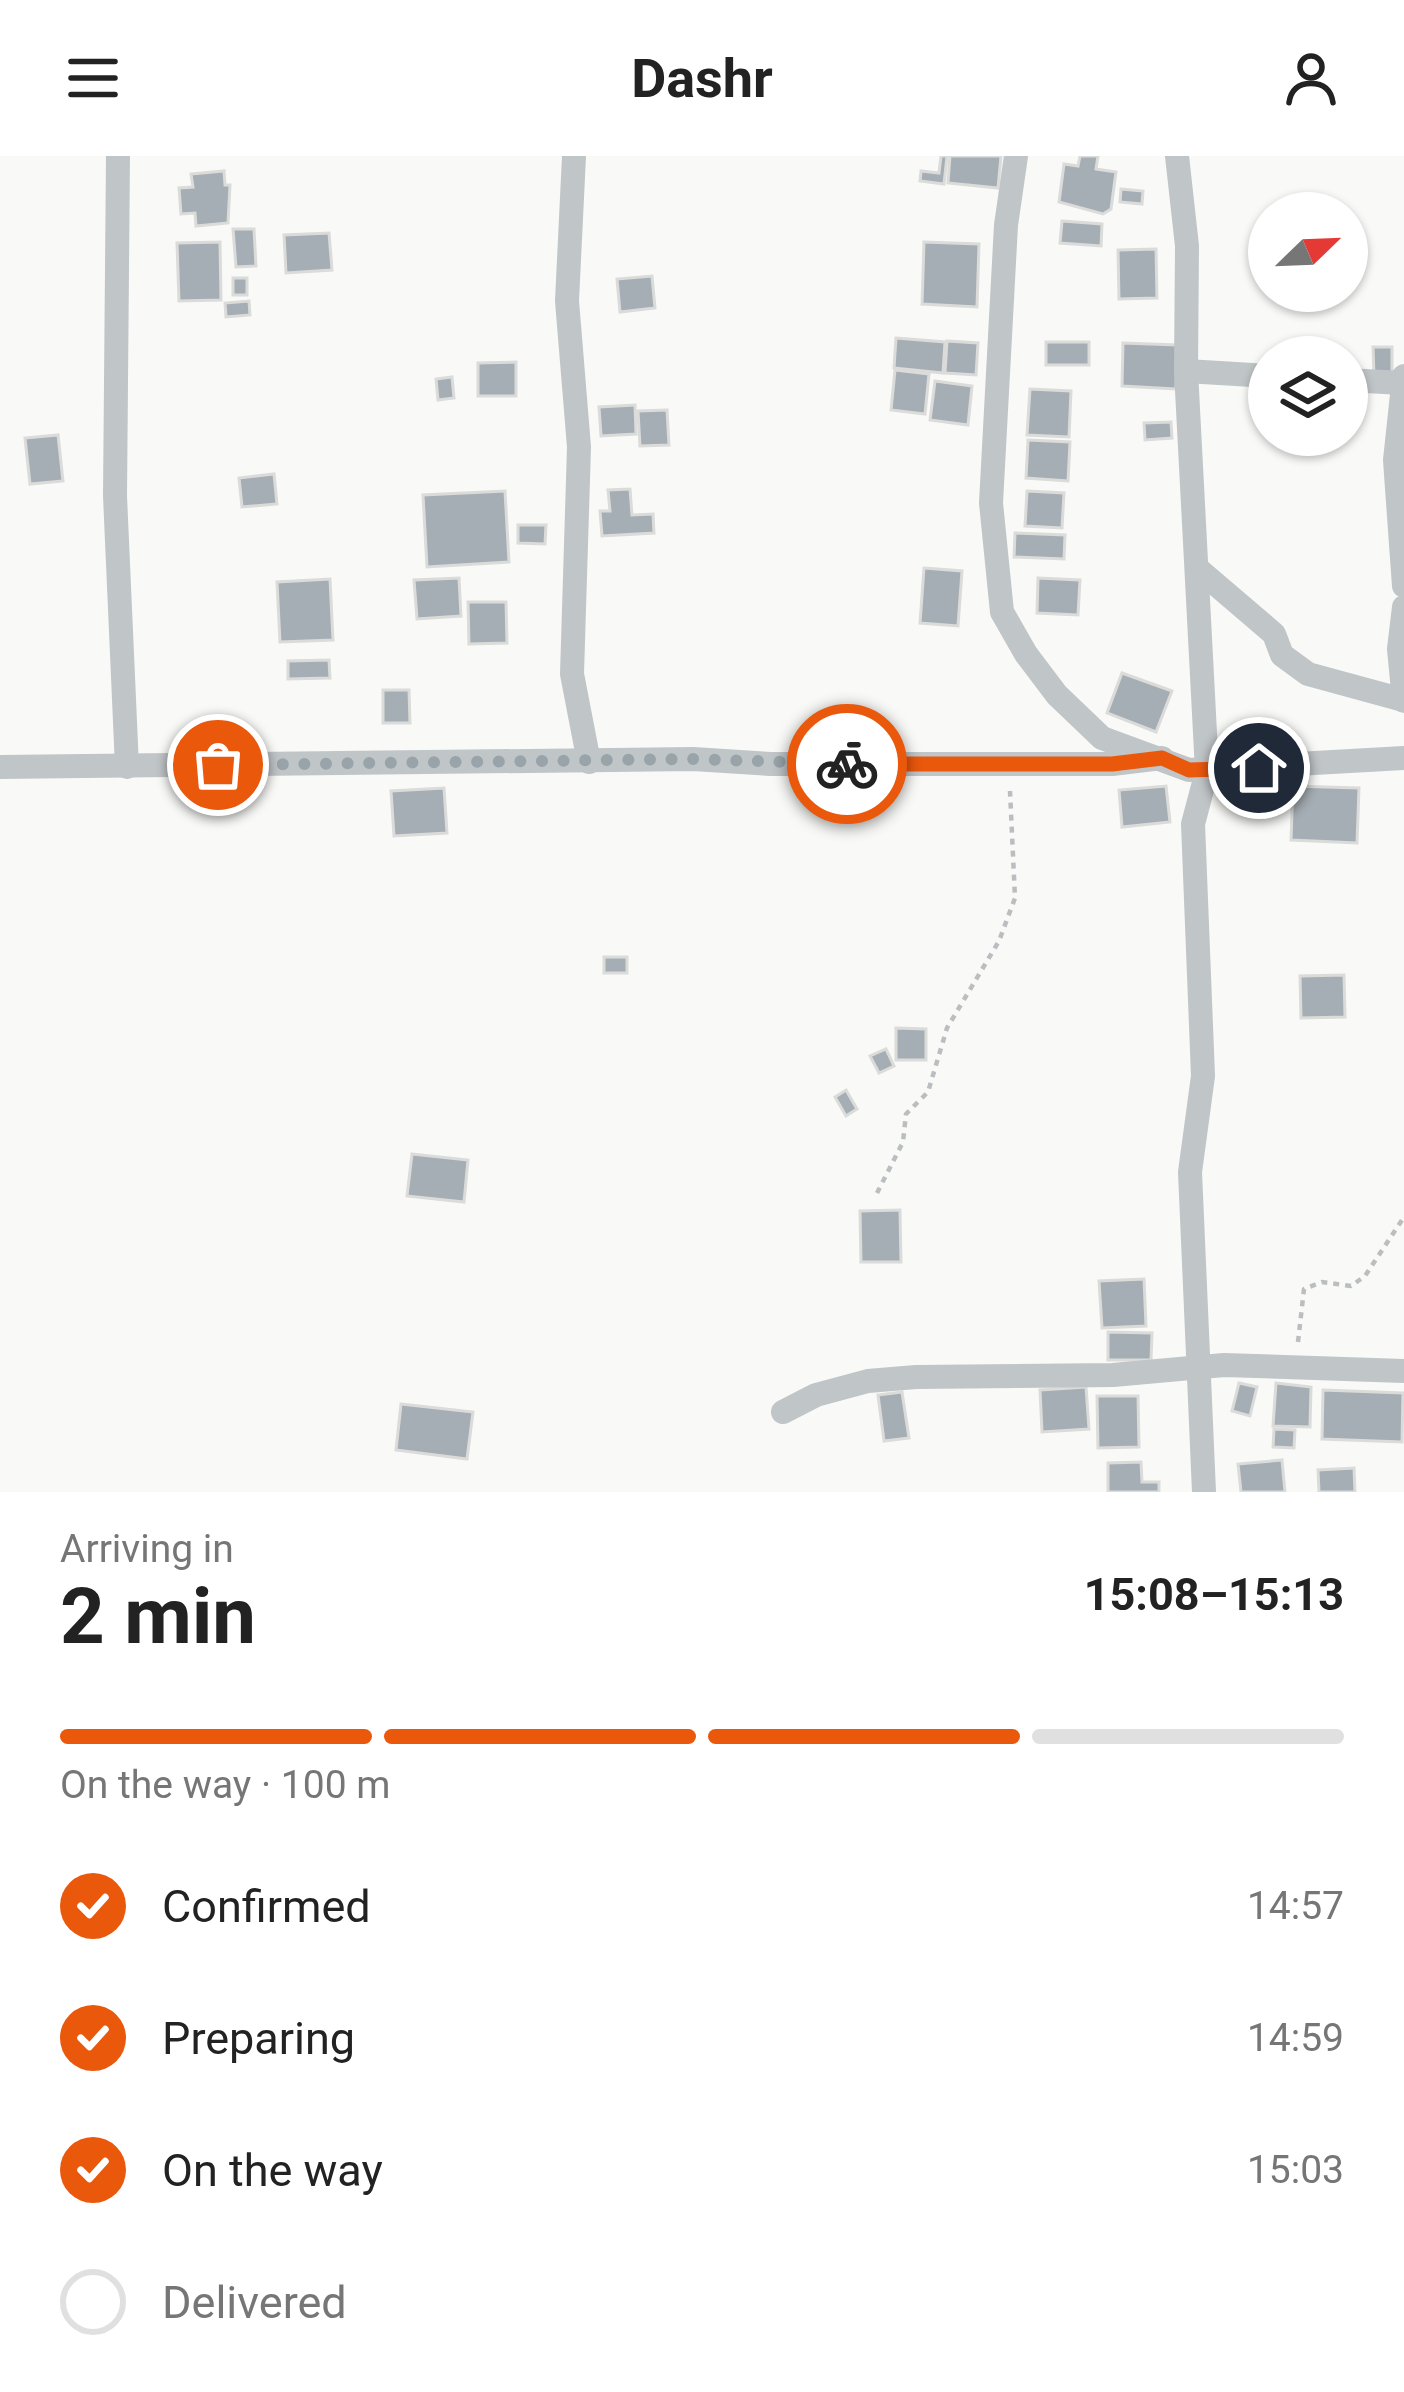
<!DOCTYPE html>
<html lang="en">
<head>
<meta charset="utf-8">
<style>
  :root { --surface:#fff; --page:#f2f2f2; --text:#222; --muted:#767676; --line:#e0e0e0; --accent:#ea580c }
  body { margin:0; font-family:Roboto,sans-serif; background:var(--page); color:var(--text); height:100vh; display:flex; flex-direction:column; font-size:45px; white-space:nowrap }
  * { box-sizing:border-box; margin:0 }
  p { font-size:39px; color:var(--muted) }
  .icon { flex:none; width:66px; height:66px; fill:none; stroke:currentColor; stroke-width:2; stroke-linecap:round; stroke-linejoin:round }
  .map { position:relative; height:1336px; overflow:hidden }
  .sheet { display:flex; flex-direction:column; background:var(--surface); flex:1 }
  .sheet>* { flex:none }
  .needle { width:78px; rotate:67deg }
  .fabs { position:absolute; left:1248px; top:36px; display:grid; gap:24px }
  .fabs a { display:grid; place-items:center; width:120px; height:120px; border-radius:50%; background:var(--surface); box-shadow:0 3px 9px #0004; font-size:60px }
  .pin { position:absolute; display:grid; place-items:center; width:102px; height:102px; color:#fff; margin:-51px; border:6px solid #fff; border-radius:50%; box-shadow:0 3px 12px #0007 }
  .courier { position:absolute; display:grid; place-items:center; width:120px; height:120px; margin:-60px; border:9px solid #ea580c; border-radius:50%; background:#fff; color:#222; box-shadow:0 3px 15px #0007 }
  .overview em { font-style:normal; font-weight:700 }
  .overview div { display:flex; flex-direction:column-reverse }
  .overview { display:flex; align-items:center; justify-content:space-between; height:204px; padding:0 60px }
  h1 { font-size:78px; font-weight:700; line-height:90px }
  .bar { display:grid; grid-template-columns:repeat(4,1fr); gap:18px 12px; align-content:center; height:144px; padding:0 60px }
  .bar i { height:15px; border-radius:9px; background:var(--line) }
  .bar .current { background:var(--accent) }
  .bar p { grid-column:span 4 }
  ol { padding:0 60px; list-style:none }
  li { display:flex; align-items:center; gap:36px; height:132px }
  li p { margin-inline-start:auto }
  li .icon { padding:12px; border-radius:50%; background:var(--accent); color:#fff; stroke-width:4 }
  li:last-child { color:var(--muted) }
  li i { width:66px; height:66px; border:6px solid var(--line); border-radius:50% }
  header { display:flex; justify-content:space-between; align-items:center; height:156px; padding:0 60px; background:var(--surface); font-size:54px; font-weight:700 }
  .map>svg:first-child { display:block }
  .building { fill:#a5aeb4; stroke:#dbdbd9; stroke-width:3 }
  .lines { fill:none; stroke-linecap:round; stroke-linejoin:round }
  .path { stroke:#bbbec0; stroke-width:4.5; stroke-dasharray:6 6; stroke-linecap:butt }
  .minor { stroke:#c0c5c8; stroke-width:24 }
  .done { stroke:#99a3aa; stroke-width:12; stroke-dasharray:0 21.6 }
  .route { stroke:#ea580c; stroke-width:15 }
</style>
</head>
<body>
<header><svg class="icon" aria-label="menu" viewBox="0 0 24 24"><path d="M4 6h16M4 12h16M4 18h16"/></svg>Dashr<svg class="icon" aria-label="person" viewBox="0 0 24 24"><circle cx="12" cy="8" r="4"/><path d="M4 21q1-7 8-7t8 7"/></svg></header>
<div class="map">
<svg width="1404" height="1336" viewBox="0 0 1404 1336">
  <rect width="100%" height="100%" fill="#f9f9f7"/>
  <g class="building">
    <path d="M941 0H947L944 28 920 25 921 15 939 17Z"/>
    <path d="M950 0H1001L998 32 948 27Z"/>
    <path d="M1080 0H1098L1096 13 1116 16 1111 53 1103 58 1059 46 1064 8 1078 10Z"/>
    <path d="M224 15 225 29H230L228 67 196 70 195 57 181 58 179 32 193 31 191 18Z"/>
    <path d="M1121 33 1143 35 1142 48 1120 46Z"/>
    <path d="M1062 65 1102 68 1101 90 1060 87Z"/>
    <path d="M233 73H254L256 110 236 111Z"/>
    <path d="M329 77 332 114 286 117 284 79Z"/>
    <path d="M220 86 221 144 179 145 177 87Z"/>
    <path d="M924 86 979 88 977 151 922 148Z"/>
    <path d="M1156 93 1157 142 1119 143 1118 94Z"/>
    <path d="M652 120 655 152 620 156 617 123Z"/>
    <rect x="233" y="122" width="14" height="17"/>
    <path d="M249 145 250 159 226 161 225 147Z"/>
    <path d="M896 182 945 186 943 217 894 212Z"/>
    <path d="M947 185 978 187 976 219 945 217Z"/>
    <rect x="1046" y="186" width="43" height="23"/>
    <path d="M1123 187 1177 189 1176 233 1122 230Z"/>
    <path d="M1373 191H1392V219L1374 220Z"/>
    <path d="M516 206V240H478V207Z"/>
    <path d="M895 214 929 218 925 258 891 254Z"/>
    <path d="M452 221 454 242 438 244 436 223Z"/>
    <path d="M935 225 972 230 968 269 930 264Z"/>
    <path d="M1347 232 1363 233 1362 258 1347 257Z"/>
    <path d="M1030 233 1071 235 1069 281 1027 279Z"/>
    <path d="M635 249 636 278 601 280 599 251Z"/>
    <path d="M667 254 669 289 640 290 638 255Z"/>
    <path d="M1171 266 1172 282 1145 284 1144 267Z"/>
    <path d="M58 279 63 325 30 328 25 282Z"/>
    <path d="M1028 284 1070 286 1068 325 1026 322Z"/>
    <path d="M274 318 277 348 242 351 239 322Z"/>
    <path d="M630 333 632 359 653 358 654 377 602 380 600 355H610L608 334Z"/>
    <path d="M505 335 509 406 427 411 423 339Z"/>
    <path d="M1027 335 1064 337 1062 372 1025 370Z"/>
    <path d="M518 369H546L545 388 518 387Z"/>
    <path d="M1015 377 1065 379 1064 403 1014 401Z"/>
    <path d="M924 412 962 415 958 470 920 467Z"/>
    <path d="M459 422 461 460 417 463 414 424Z"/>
    <path d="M1038 422 1080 424 1078 459 1037 457Z"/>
    <path d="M330 423 333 484 280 486 277 426Z"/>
    <path d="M468 446H506L507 487 469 488Z"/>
    <path d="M329 504 330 522 288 523V505Z"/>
    <path d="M1122 517 1172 535 1156 576 1107 557Z"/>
    <path d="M383 534H409L410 567H383Z"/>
    <path d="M1166 630 1170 666 1122 671 1119 634Z"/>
    <path d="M1293 630 1359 632 1357 687 1291 684Z"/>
    <path d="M444 632 447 677 394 680 391 635Z"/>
    <rect x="604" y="801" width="23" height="16"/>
    <path d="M1344 819 1345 861 1301 862 1300 820Z"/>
    <path d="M896 872 926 873V904H896Z"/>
    <path d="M886 893 894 910 879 917 870 900Z"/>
    <path d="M846 934 857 953 846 960 835 941Z"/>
    <path d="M412 998 468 1004 464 1046 407 1040Z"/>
    <path d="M900 1054 901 1106H861L860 1055Z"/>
    <path d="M1144 1123 1146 1170 1102 1172 1099 1125Z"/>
    <path d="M1108 1176 1152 1177 1151 1204H1108Z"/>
    <path d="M1239 1227 1257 1231 1250 1260 1232 1255Z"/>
    <path d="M1276 1227 1311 1231 1310 1271 1273 1270Z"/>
    <path d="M1086 1231 1089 1273 1042 1276 1040 1234Z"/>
    <path d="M1323 1234 1403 1237 1402 1286 1322 1283Z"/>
    <path d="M902 1236 909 1282 884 1285 878 1239Z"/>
    <path d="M1097 1240H1138L1139 1291 1098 1292Z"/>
    <path d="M401 1248 473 1256 467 1303 396 1294Z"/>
    <path d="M1274 1273 1295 1274 1294 1292 1273 1291Z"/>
    <path d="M1282 1304 1285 1336H1241L1238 1308Z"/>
    <path d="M1141 1306 1142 1326H1159V1336H1108V1307Z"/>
    <path d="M1354 1312 1355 1336H1319L1318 1314Z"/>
  </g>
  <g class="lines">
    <g class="path">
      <path d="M877 1037 903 986 906 958 928 936 947 872 999 785 1015 742 1010 635"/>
      <path d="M1298 1186 1304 1133 1322 1126 1351 1130 1365 1120 1404 1061"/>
    </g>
    <g class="minor">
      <path d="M118 0 115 340 127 611"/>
      <path d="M574 0 567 145 579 291 572 518 589 606"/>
      <path d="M1016 0 1006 69 991 347 1002 456 1026 498 1057 539 1102 582 1189 614 1404 602"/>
      <path d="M1177 0 1187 90 1186 215 1207 615 1193 668 1203 920 1190 1016 1204 1336"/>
      <path d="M1186 215 1269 220"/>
      <path d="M1404 220 1395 304 1404 430"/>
      <path d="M1347 224 1402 227"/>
      <path d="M1198 413 1274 478 1282 499 1308 518 1403 544"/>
      <path d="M1404 451 1399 493 1404 545"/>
      <path d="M0 611 693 603 771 608H1112L1162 602"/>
      <path d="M783 1256 816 1239 868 1225 916 1221 1113 1219 1224 1209 1404 1215"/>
    </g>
  </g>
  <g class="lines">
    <path class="done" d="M218 609 693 603 847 608"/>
    <path class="route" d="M847 608H1112L1162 602 1189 614 1259 612"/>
  </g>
</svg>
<div class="fabs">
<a><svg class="needle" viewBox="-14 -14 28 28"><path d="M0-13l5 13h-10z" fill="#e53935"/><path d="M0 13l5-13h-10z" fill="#767676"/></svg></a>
<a><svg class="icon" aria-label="layers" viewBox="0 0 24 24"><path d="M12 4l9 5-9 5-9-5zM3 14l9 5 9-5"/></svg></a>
</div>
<div class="pin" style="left:218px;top:609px;background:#ea580c"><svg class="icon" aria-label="bag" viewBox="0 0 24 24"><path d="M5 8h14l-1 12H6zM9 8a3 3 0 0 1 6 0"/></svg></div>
<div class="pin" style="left:1259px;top:612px;background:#1f2937"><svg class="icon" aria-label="home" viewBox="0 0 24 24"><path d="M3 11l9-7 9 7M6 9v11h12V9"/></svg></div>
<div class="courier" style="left:847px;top:608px"><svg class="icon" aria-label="bike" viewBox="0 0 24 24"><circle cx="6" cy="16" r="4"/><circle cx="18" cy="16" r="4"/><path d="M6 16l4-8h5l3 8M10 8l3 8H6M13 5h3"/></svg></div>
</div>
<section class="sheet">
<div class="overview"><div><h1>2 min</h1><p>Arriving in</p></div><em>15:08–15:13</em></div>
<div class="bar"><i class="current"></i><i class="current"></i><i class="current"></i><i></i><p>On the way · 100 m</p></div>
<ol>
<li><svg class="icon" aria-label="check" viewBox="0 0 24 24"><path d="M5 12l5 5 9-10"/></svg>Confirmed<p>14:57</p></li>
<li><svg class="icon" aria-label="check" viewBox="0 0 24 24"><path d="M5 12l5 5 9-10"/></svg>Preparing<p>14:59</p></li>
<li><svg class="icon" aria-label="check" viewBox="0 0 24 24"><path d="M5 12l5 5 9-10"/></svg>On the way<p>15:03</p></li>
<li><i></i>Delivered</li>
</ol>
</section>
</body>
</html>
